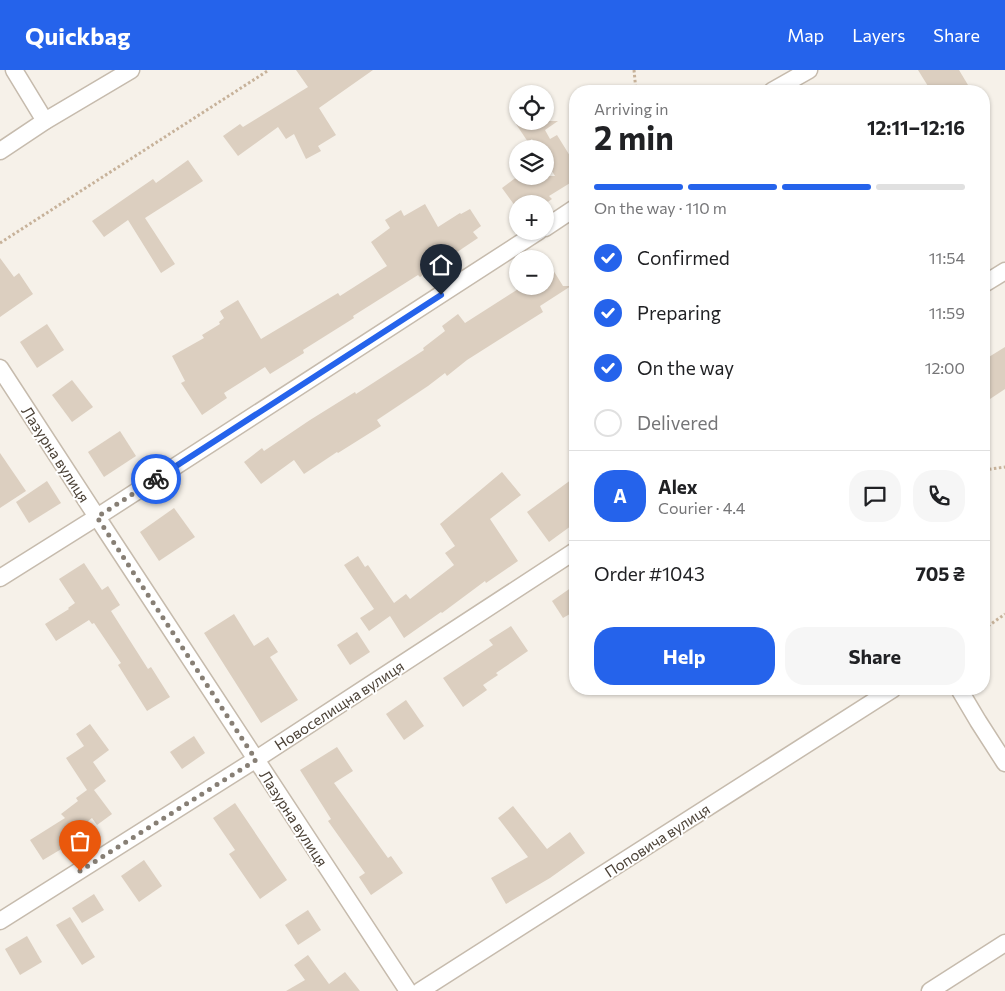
<!DOCTYPE html>
<html lang="en">
<head>
<meta charset="utf-8">
<style>
  :root { --surface:#fff; --page:#f6f6f6; --text:#202124; --muted:#757577; --line:#e0e0e0; --accent:#2563eb }
  body { margin:0; font-family:Commissioner,sans-serif; background:var(--page); color:var(--text); height:100vh; display:flex; flex-direction:column; font-size:19px; white-space:nowrap }
  * { box-sizing:border-box; margin:0 }
  p { font-size:16px; color:var(--muted) }
  .icon { flex:none; width:28px; height:28px; fill:none; stroke:currentColor; stroke-width:2; stroke-linecap:round; stroke-linejoin:round }
  .map { position:relative; flex:1; overflow:hidden }
  .details { position:absolute; left:569px; top:15px; width:421px; height:610px; display:flex; flex-direction:column; background:var(--surface); border-radius:20px; box-shadow:0 1px 4px #0004 }
  .details>* { flex:none }
  .controls { position:absolute; left:509px; top:15px; display:grid; gap:10px }
  .controls a { display:grid; place-items:center; width:45px; height:45px; border-radius:50%; background:var(--surface); box-shadow:0 1px 4px #0004; font-size:25px }
  .pin { position:absolute; display:grid; place-items:center; width:42px; height:42px; color:#fff; margin:-51px -21px; border-radius:50% 50% 50% 0; rotate:-45deg; box-shadow:0 0 5px #0007 }
  .pin .icon { rotate:45deg }
  .courier { position:absolute; display:grid; place-items:center; width:50px; height:50px; margin:-25px; border:4px solid #2563eb; border-radius:50%; background:#fff; color:#222; box-shadow:0 1px 6px #0007 }
  .summary em { font-style:normal; font-weight:700 }
  .summary div { display:flex; flex-direction:column-reverse }
  .summary { display:flex; align-items:center; justify-content:space-between; height:85px; padding:0 25px }
  h1 { font-size:32px; font-weight:700; line-height:38px }
  .bar { display:grid; grid-template-columns:repeat(4,1fr); gap:8px 5px; align-content:center; height:60px; padding:0 25px }
  .bar i { height:6px; border-radius:4px; background:var(--line) }
  .bar .on { background:var(--accent) }
  .bar p { grid-column:span 4 }
  .line { display:flex; align-items:center; gap:12px; padding:0 25px; border-top:1px solid var(--line) }
  .line div { flex:1 }
  .round { display:grid; place-items:center; flex:none; width:52px; height:52px; border-radius:20px; background:var(--page) }
  ol { padding:0 25px; list-style:none }
  li { display:flex; align-items:center; gap:15px; height:55px }
  li p { margin-inline-start:auto }
  li .icon { padding:5px; border-radius:50%; background:var(--accent); color:#fff; stroke-width:4 }
  li:last-child { color:var(--muted) }
  li i { width:28px; height:28px; border:2px solid var(--line); border-radius:50% }
  .action { display:flex; gap:10px; margin-top:auto; padding:10px 25px }
  .action a { flex:1; height:58px; border-radius:20px; background:var(--accent); color:#fff; font-size:20px; font-weight:700; line-height:58px; text-align:center }
  .action a+a { background:var(--page); color:var(--text) }
  header { display:flex; align-items:center; gap:30px; box-sizing:border-box; height:70px; padding:0 25px; background:var(--accent); color:#fff }
  header strong { font-size:24px }
  nav { display:flex; gap:28px; margin-inline-start:auto; font-size:18px }
  .map>svg:first-child { display:block }
  .building { fill:#dccfc0 }
  .lines { fill:none; stroke-linecap:round; stroke-linejoin:round }
  .street-casing { stroke:#c6bbad; stroke-width:19 }
  .path { stroke:#c7b29a; stroke-width:3; stroke-dasharray:2.5 2.5; stroke-linecap:butt }
  .street { stroke:#fff; stroke-width:16 }
  .done { stroke:#877f75; stroke-width:5; stroke-dasharray:0 9 }
  .route { stroke:#2563eb; stroke-width:6 }
  .labels { text-anchor:middle; dominant-baseline:central; stroke-width:4; stroke-linejoin:round; paint-order:stroke }
  .street-label { font-size:15px; fill:#4b4136; stroke:#fff }
</style>
</head>
<body>
<header>
<strong>Quickbag</strong>
<nav><a>Map</a><a>Layers</a><a>Share</a></nav>
</header>
<div class="map">
<svg width="1005" height="921" viewBox="0 0 1005 921">
  <rect width="100%" height="100%" fill="#f6f1e9"/>
  <g class="building">
    <path d="M296 0H373L319 38 336 65 318 76 321 81 306 89 294 64 286 69 278 57 238 86 223 66 240 54 243 57 308 17Z"/>
    <path d="M918 0H959L968 15 958 21H931Z"/>
    <path d="M514 51H558L545 60 550 69 557 65 575 94V110L549 126 552 129 545 134H518V140L502 118 518 106H555L545 90V79H538L532 69 528 72Z"/>
    <path d="M188 90 203 111 145 148 175 194 161 203 128 150 104 167 92 151 153 109 156 113Z"/>
    <path d="M425 134 438 157 460 143 461 144 470 139 481 156 473 162 478 168 420 207 418 205 353 246 354 248 303 280 304 283 270 304 265 297 224 323 227 328 202 345 181 313 185 311 172 286 204 268 202 265 220 254 219 252 224 248 220 241 238 230 261 269 338 223 340 226 387 196 371 172 390 158 385 150 401 140 404 146Z"/>
    <path d="M545 187 563 216H571L540 236 543 242 467 290 447 306 445 303 428 316 377 350 381 356 338 383 337 382 304 404 294 390 261 414 244 392 262 378 264 381 310 350 355 322 356 324 424 280 423 278 445 261 442 256 458 244 465 253 523 216H545Z"/>
    <path d="M0 188 14 207 19 203 33 224 0 247Z"/>
    <path d="M47 254 64 280 37 298 20 272Z"/>
    <path d="M1005 277V319L984 333V290Z"/>
    <path d="M72 310 93 337 72 352 52 325Z"/>
    <path d="M120 361 136 386 104 407 88 382Z"/>
    <path d="M0 383 26 421 0 438Z"/>
    <path d="M502 402 521 425 490 449 518 491 486 513 485 511 442 543 441 542 404 568 390 546 369 561 360 548 374 539 344 495 358 486 365 497 368 495 394 533 406 524 410 529 454 495 445 483 455 476 440 454Z"/>
    <path d="M575 407V453L549 472 527 442Z"/>
    <path d="M47 411 61 433 29 453 16 432Z"/>
    <path d="M174 438 195 467 159 491 140 462Z"/>
    <path d="M84 493 102 520 108 516 120 535 111 541 148 599 151 597 170 627 147 641 118 595 121 593 94 553 92 554 89 550 56 571 45 554 69 539 68 538 75 533 59 509Z"/>
    <path d="M575 515V541L563 548 552 531Z"/>
    <path d="M234 544 254 576 268 567 278 582 270 587 298 630 261 653 204 563Z"/>
    <path d="M511 556 528 581 496 603 498 605 483 615 487 620 463 637 443 608 493 575 489 570Z"/>
    <path d="M357 562 370 582 350 595 337 575Z"/>
    <path d="M406 630 424 656 404 670 386 644Z"/>
    <path d="M90 654 109 680 93 692 106 711 94 720 112 744 97 755 92 748 65 770 68 775 43 790 30 770 65 748 61 744 78 731 76 728 87 720 66 688 84 676 76 664Z"/>
    <path d="M194 666 205 683 182 699 170 682Z"/>
    <path d="M337 677 353 701 334 713 388 788 391 786 403 803 371 825 359 807 365 803 328 751 331 749 300 700Z"/>
    <path d="M235 733 287 810 260 829 229 784 235 780 213 748Z"/>
    <path d="M513 736 547 779 570 762 585 783 550 808 506 834 491 808 528 787 498 748Z"/>
    <path d="M144 790 162 816 139 832 121 806Z"/>
    <path d="M94 824 104 840 82 853 72 838Z"/>
    <path d="M308 840 321 860 298 875 285 855Z"/>
    <path d="M70 847 95 887 82 895 56 855Z"/>
    <path d="M27 866 42 892 20 905 5 879Z"/>
    <path d="M308 885 329 914 345 902 360 921H286L305 910 294 895Z"/>
  </g>
  <g class="lines">
    <defs>
      <g id="street">
        <path d="M14 0 45 51"/>
        <path d="M772 21 809 0"/>
        <path d="M0 81 45 51 131 0"/>
        <path d="M545 158 575 138"/>
        <path d="M984 214 1005 201"/>
        <path d="M0 298 97 447 408 921"/>
        <path d="M0 508 97 447 539 161"/>
        <path d="M959 619 978 651 1005 693"/>
        <path d="M0 851 255 690 575 481"/>
        <path d="M420 921 893 619"/>
        <path d="M930 921 1005 873"/>
      </g>
    </defs>
    <use href="#street" class="street-casing"/>
    <g class="path">
      <path d="M634 0 636 21"/>
      <path d="M0 173 269 0"/>
      <path d="M984 400 1005 397"/>
      <path d="M984 559 1005 544"/>
    </g>
    <use href="#street" class="street"/>
  </g>
  <g class="lines">
    <path class="done" d="M80 801 256 690 97 447 156 409"/>
    <path class="route" d="M156 409 441 225"/>
  </g>
  <g class="labels">
    <g class="street-label">
      <text transform="translate(56 384) rotate(57)">Лазурна вулиця</text>
      <text transform="translate(339 635) rotate(-33)">Новоселищна вулиця</text>
      <text transform="translate(294 748) rotate(57)">Лазурна вулиця</text>
      <text transform="translate(657 770) rotate(-33)">Поповича вулиця</text>
    </g>
  </g>
</svg>
<div class="controls">
<a><svg class="icon" aria-label="locate" viewBox="0 0 24 24"><circle cx="12" cy="12" r="6"/><path d="M12 2v4M12 18v4M2 12h4M18 12h4"/></svg></a>
<a><svg class="icon" aria-label="layers" viewBox="0 0 24 24"><path d="M12 4l9 5-9 5-9-5zM3 14l9 5 9-5"/></svg></a>
<a>+</a>
<a>−</a>
</div>
<div class="pin" style="left:80px;top:801px;background:#ea580c"><svg class="icon" aria-label="bag" viewBox="0 0 24 24"><path d="M5 8h14l-1 12H6zM9 8a3 3 0 0 1 6 0"/></svg></div>
<div class="pin" style="left:441px;top:225px;background:#1f2937"><svg class="icon" aria-label="home" viewBox="0 0 24 24"><path d="M3 11l9-7 9 7M6 9v11h12V9"/></svg></div>
<div class="courier" style="left:156px;top:409px"><svg class="icon" aria-label="bike" viewBox="0 0 24 24"><circle cx="6" cy="16" r="4"/><circle cx="18" cy="16" r="4"/><path d="M6 16l4-8h5l3 8M10 8l3 8H6M13 5h3"/></svg></div>
<section class="details">
<div class="summary"><div><h1>2 min</h1><p>Arriving in</p></div><em>12:11–12:16</em></div>
<div class="bar"><i class="on"></i><i class="on"></i><i class="on"></i><i></i><p>On the way · 110 m</p></div>
<ol>
<li><svg class="icon" aria-label="check" viewBox="0 0 24 24"><path d="M5 12l5 5 9-10"/></svg>Confirmed<p>11:54</p></li>
<li><svg class="icon" aria-label="check" viewBox="0 0 24 24"><path d="M5 12l5 5 9-10"/></svg>Preparing<p>11:59</p></li>
<li><svg class="icon" aria-label="check" viewBox="0 0 24 24"><path d="M5 12l5 5 9-10"/></svg>On the way<p>12:00</p></li>
<li><i></i>Delivered</li>
</ol>
<div class="line" style="height:90px"><b class="round" style="background:var(--accent);color:#fff">A</b><div><b>Alex</b><p>Courier · 4.4</p></div><a class="round"><svg class="icon" aria-label="chat" viewBox="0 0 24 24"><path d="M4 5h16v11H9l-5 4z"/></svg></a><a class="round"><svg class="icon" aria-label="phone" viewBox="0 0 24 24"><path d="M5 4h4l2 5-3 2q2 4 5 5l2-3 5 2v4C11 20 4 13 5 4z"/></svg></a></div>
<div class="line" style="height:65px"><div>Order #1043</div><b>705 ₴</b></div>
<div class="action"><a>Help</a><a>Share</a></div>
</section>
</div>
</body>
</html>
